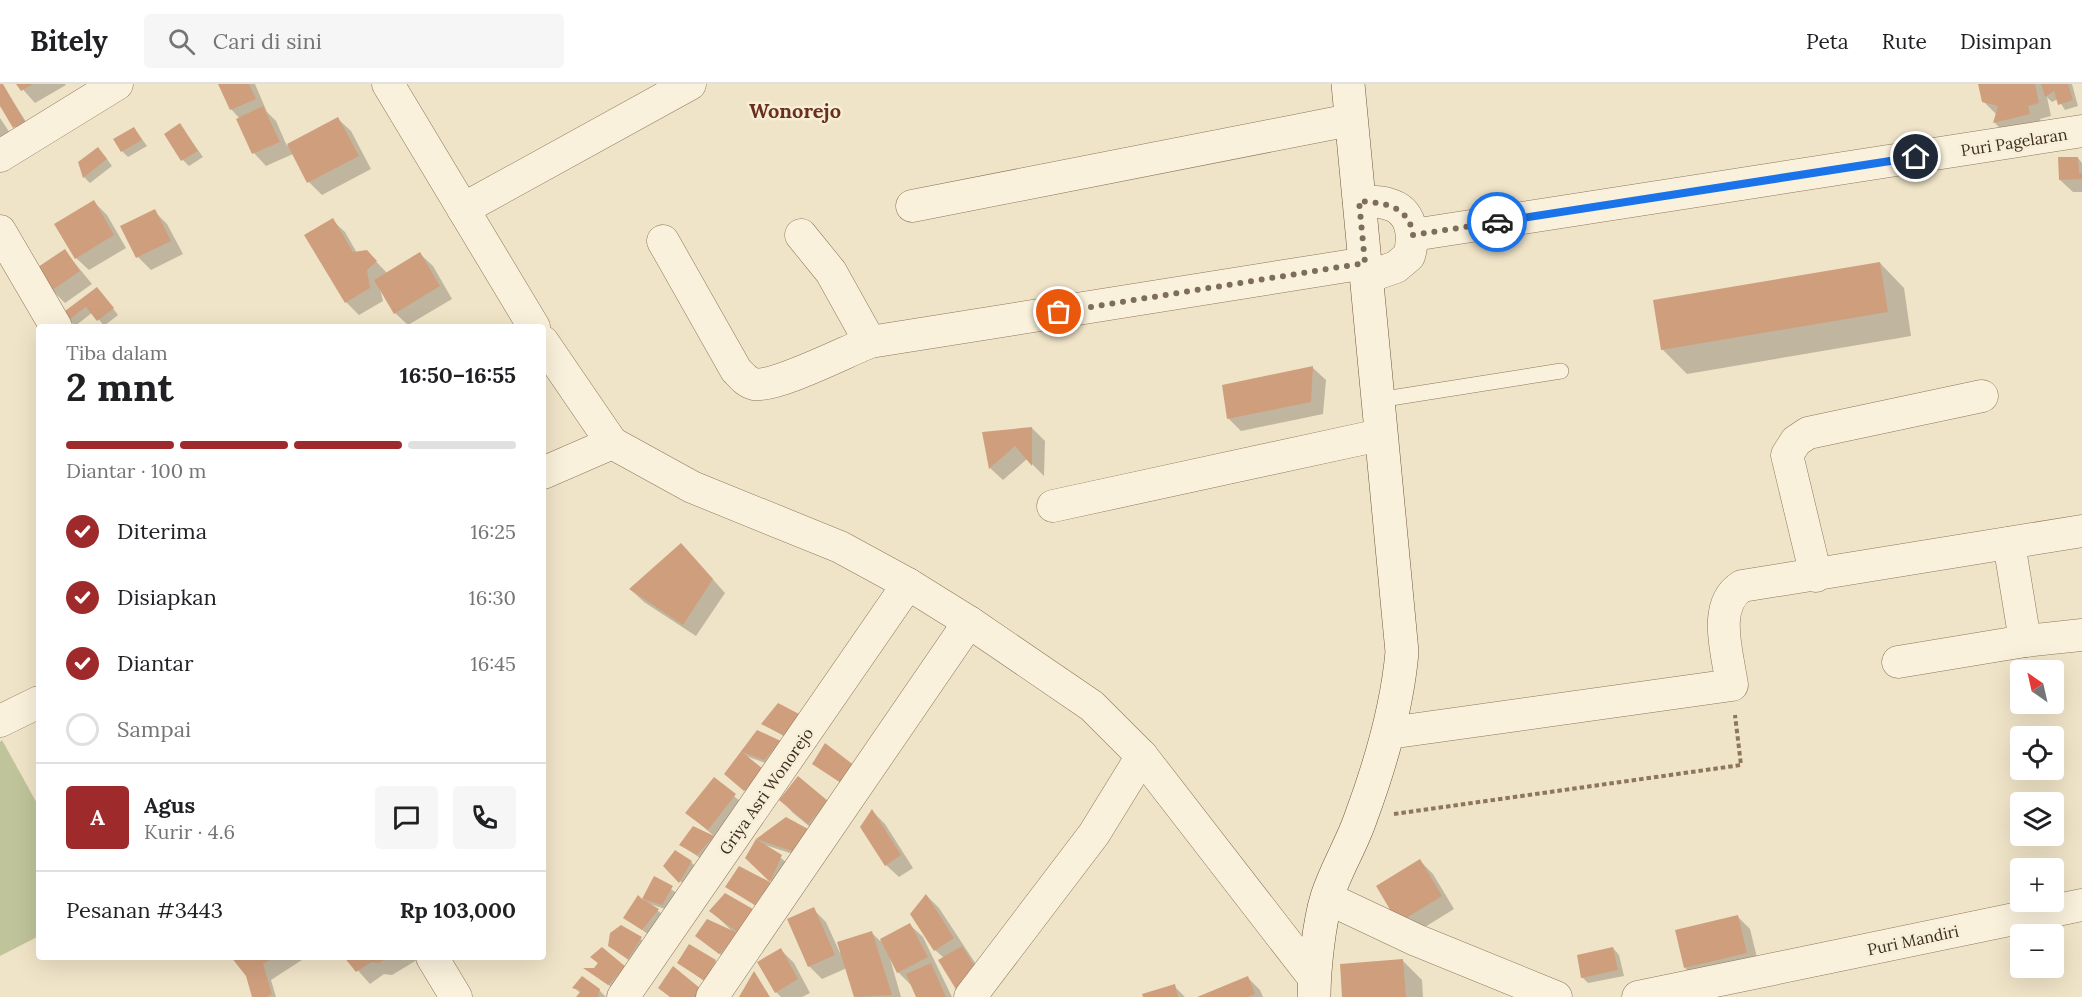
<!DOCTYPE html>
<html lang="id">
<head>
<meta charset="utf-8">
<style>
  :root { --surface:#fff; --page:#f6f6f6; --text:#202124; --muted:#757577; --line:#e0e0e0; --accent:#9e2a2b }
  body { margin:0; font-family:Lora,serif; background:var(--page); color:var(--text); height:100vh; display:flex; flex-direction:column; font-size:22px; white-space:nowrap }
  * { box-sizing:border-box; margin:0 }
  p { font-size:20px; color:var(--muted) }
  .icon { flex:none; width:33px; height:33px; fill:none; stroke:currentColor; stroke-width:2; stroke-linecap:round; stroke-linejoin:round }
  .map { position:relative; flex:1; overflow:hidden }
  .details { position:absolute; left:36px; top:240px; width:510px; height:636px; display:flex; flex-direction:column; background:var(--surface); border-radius:6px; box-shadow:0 6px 24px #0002 }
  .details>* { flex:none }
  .needle { width:39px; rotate:326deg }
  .tools { position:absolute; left:2010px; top:576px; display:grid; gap:12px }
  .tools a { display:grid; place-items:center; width:54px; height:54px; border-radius:6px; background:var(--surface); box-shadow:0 6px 24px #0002; font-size:30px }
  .pin { position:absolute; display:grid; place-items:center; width:51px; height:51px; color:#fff; margin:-26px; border:3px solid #fff; border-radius:50%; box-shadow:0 2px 6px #0007 }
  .courier { position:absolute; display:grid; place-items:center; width:60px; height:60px; margin:-30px; border:4px solid #1a73e8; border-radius:50%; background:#fff; color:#222; box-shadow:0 2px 8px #0007 }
  .headline em { font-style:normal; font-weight:700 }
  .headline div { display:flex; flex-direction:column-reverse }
  .headline { display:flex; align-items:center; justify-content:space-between; height:102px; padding:0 30px }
  h1 { font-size:39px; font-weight:700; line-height:45px }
  .bar { display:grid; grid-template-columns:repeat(4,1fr); gap:9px 6px; align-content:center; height:72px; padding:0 30px }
  .bar i { height:8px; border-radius:4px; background:var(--line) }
  .bar .current { background:var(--accent) }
  .bar p { grid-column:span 4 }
  .line { display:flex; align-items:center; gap:15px; padding:0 30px; border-top:2px solid var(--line) }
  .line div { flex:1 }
  .round { display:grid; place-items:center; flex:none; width:63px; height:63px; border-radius:6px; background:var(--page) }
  ol { padding:0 30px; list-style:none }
  li { display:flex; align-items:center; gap:18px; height:66px }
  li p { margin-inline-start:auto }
  li .icon { padding:6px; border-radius:50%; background:var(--accent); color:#fff; stroke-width:4 }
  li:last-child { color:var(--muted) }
  li i { width:33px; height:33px; border:3px solid var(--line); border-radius:50% }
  header { display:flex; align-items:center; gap:36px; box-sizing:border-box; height:84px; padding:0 30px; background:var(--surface); border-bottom:2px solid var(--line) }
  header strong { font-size:28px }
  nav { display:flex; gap:33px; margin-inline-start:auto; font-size:21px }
  .search { width:420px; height:54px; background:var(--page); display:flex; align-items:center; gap:15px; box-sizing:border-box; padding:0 21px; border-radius:6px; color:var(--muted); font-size:22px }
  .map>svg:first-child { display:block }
  .cemetery { fill:#bfc49a }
  .shadow { fill:#0003 }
  .building { fill:#cf9f7d }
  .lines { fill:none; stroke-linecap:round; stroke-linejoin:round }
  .lane-casing { stroke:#8d765c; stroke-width:16 }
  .street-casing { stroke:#8d765c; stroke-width:33 }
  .secondary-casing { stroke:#6f573f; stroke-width:34 }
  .path { stroke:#8d765c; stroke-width:4; stroke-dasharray:4.5 3; stroke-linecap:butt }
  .lane { stroke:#faf1dc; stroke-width:15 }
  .street { stroke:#faf1dc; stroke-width:32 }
  .secondary { stroke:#faf1dc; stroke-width:33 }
  .done { stroke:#7c6e5b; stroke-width:6; stroke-dasharray:0 10.8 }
  .route { stroke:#1a73e8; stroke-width:8 }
  .labels { text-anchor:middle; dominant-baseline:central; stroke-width:5; stroke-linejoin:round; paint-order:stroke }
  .street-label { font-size:16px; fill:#3d2e20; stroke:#f7eed8 }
  .quarter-label { font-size:20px; font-weight:bold; fill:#6b2e1e; stroke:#f7eed8 }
</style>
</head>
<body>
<header>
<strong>Bitely</strong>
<div class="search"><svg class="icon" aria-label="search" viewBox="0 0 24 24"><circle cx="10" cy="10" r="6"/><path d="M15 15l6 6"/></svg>Cari di sini</div>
<nav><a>Peta</a><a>Rute</a><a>Disimpan</a></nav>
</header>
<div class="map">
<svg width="2082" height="913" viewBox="0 0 2082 913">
  <rect width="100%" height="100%" fill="#f0e4c8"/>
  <path class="cemetery" d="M2 656 39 723V852L0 872V658Z"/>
  <g class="shadow">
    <path d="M2 0 30 44 21 50 0 19Z"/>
    <path d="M18 0H65L66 1 35 19Z"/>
    <path d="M219 0H255L267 28 276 37 287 62 338 35 351 47 371 85 322 111 309 98 293 70 266 82 254 69 240 35 231 25Z"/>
    <path d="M1980 0H2072L2078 22 2065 26 2058 15 2052 18 2047 13 2051 32 2040 35 2042 43 2007 51 1995 39 1997 31 1984 18Z"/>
    <path d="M0 34 10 49 0 55Z"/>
    <path d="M180 41 203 73 189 82 183 76Z"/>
    <path d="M134 44 147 62 128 73 122 67Z"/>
    <path d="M104 71 112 82 90 99 84 93Z"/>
    <path d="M2078 74 2082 79V108H2073L2060 96Z"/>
    <path d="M94 118 107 131 126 164 89 186 76 174Z"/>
    <path d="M154 127 167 140 183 170 151 186 138 173Z"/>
    <path d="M332 136 345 148 357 169 366 167 387 189 420 170 433 182 452 215 408 241 395 229 380 205 383 217 359 231 346 218Z"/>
    <path d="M64 166 92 200 65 219 52 206Z"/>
    <path d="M1880 179 1904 204 1911 252 1687 290 1662 265Z"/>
    <path d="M103 211 118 231 104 242 93 228 75 242 69 236 67 227Z"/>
    <path d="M1313 284 1326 296 1323 330 1241 347 1228 334 1224 302Z"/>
    <path d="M1032 344 1045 357 1044 392 1027 375 1003 396 990 384Z"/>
    <path d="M694 474 725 509 696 552 644 518 631 506Z"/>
    <path d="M778 621 792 657 763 640Z"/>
    <path d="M758 648 780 658 771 681 746 672 768 692 751 712 726 690Z"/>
    <path d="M714 695 748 724 703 776 681 761 693 744 714 752 687 729Z"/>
    <path d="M781 716 827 718 821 752 793 729Z"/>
    <path d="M873 728 885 740 913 784 899 793 886 781Z"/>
    <path d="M786 734 813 752 799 772 765 761 787 779 776 802 747 773 757 756Z"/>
    <path d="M1420 777 1433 790 1454 825 1412 851 1399 838Z"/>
    <path d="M691 778 697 784 686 803 665 782Z"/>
    <path d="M740 784 770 799 775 805 762 826 727 803Z"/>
    <path d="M655 794 678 810 668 826 650 820 664 832 649 851 625 833 643 817Z"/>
    <path d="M927 812 939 824 993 906 944 874 935 866Z"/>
    <path d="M813 825 826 838 840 869 872 849 880 857 910 841 923 853 952 913H917L911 901 898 888 889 871 901 913H856L847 884 822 895 809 882Z"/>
    <path d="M711 827 757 829 726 875 697 852 732 847Z"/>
    <path d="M1738 833 1750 845 1759 882 1698 896 1685 884Z"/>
    <path d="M621 843 648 860 634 880 609 862Z"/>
    <path d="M1613 864 1619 871 1624 892 1588 899 1582 893Z"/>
    <path d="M781 866 794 879 810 909 802 913H781L776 908Z"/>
    <path d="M233 873H304L305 874 271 896 276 913H253L248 891Z"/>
    <path d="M346 873H416L417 876 392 891 384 890 370 900Z"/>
    <path d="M592 874 630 890 615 906 587 885H594L599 880Z"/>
    <path d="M715 877 721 883 711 902 679 879Z"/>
    <path d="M1403 877 1422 896 1423 913H1344Z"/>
    <path d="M1247 893 1260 906 1263 913H1201Z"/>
    <path d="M1174 902 1185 913H1145Z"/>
    <path d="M574 903 599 906 606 913H578L581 910Z"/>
  </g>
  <g class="building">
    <path d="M0 0H3L25 38 13 44 0 22Z"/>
    <path d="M16 0H33L21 7Z"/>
    <path d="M218 0H249L256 15 230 26Z"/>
    <path d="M1978 0H2035L2039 19 2028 22 2030 30 1993 39 1998 22 1982 18Z"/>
    <path d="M2041 0H2068L2073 16 2058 21 2054 7 2045 13Z"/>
    <path d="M263 22 280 58 252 70 236 35Z"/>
    <path d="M338 33 359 72 307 99 287 60Z"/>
    <path d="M180 39 198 67 181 77 164 50Z"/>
    <path d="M134 43 142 56 121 68 113 55Z"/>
    <path d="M98 63 107 75 83 94 78 78Z"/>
    <path d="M2058 73H2078L2079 89H2082V95L2059 96Z"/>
    <path d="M94 116 114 151 75 175 54 140Z"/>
    <path d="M155 125 171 157 136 174 120 142Z"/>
    <path d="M333 134 353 168 367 166 377 177 367 186 370 204 345 219 304 151Z"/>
    <path d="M65 165 80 187 51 207 35 185Z"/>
    <path d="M420 168 440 202 394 230 374 196Z"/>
    <path d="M1880 178 1888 228 1661 266 1653 216Z"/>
    <path d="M97 203 114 224 97 237 86 223 67 237 65 227Z"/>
    <path d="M1313 282 1311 318 1227 335 1222 301Z"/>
    <path d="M1032 343V382L1015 362 989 385 982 348Z"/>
    <path d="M681 459 713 495 683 541 629 505Z"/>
    <path d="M778 619 801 631 785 652 761 640Z"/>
    <path d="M757 646 781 657 764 676 742 668 763 685 744 707 724 690Z"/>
    <path d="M825 659 855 682 841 699 812 680Z"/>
    <path d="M798 692 828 717 808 740 779 716Z"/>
    <path d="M714 693 736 710 708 746 685 729Z"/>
    <path d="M872 725 901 771 885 782 860 743Z"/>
    <path d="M786 733 808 745 792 767 756 755 782 771 770 798 745 774 756 755Z"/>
    <path d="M693 742 714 752 697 771 679 761Z"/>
    <path d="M675 766 692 777 679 799 663 782Z"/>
    <path d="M1420 775 1442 812 1398 839 1376 802Z"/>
    <path d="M739 782 770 798 755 821 725 803Z"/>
    <path d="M654 792 673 802 662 821 642 815 659 825 642 846 623 834 638 811 642 815Z"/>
    <path d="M725 809 758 828 740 850 719 870 695 852 707 835 740 850 709 827Z"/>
    <path d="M926 810 954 854 934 867 910 830Z"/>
    <path d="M814 823 835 871 808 883 787 835Z"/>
    <path d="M1738 831 1747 869 1684 884 1675 846Z"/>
    <path d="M910 839 928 873 897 889 880 855Z"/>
    <path d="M621 841 642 853 628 875 608 862 610 849Z"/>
    <path d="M872 847 892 911 854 913 837 858Z"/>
    <path d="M689 860 716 876 705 897 677 879Z"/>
    <path d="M962 862 981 892 957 907 938 876Z"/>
    <path d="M602 863 626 883 608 901 583 884H594L598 879 590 873Z"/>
    <path d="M1613 863 1618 886 1581 894 1577 871Z"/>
    <path d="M781 864 798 895 775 909 757 878Z"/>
    <path d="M231 873H274L263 880 272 910 266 913H252L246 892Z"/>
    <path d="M344 873H389L379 879 371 878 356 888Z"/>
    <path d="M1403 875 1406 913H1342L1340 880Z"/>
    <path d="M931 879 946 913H916L906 890Z"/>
    <path d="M673 882 701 905 696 913H670L658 904Z"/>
    <path d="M754 887 770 913H739Z"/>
    <path d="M582 892 600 905 598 913H576L581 907 572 904Z"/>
    <path d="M1248 892 1255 910 1248 913H1197Z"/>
    <path d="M1175 900 1178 913H1143L1142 910Z"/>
  </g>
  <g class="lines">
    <defs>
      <path id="lane" d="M1378 316 1561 287"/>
      <g id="street">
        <path d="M388 0 534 243"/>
        <path d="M0 72 117 0"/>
        <path d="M1359 117C1368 118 1379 117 1388 120 1412 126 1415 152 1409 172L1396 183 1367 193"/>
        <path d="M912 122 1350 36"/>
        <path d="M463 125 690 0"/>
        <path d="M0 147 56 243"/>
        <path d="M1413 151 2082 47"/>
        <path d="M663 157 736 286C741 291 746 298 754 300 775 304 847 267 870 258L831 188 801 151"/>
        <path d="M543 258 612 359 692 403 840 463 908 500 969 538 1092 622 1142 672 1314 894"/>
        <path d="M870 258 1366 179"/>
        <path d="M543 389 612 359"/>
        <path d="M1053 422 1380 351"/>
        <path d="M2009 459 2025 557"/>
        <path d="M1816 492 1787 371 1796 357 1808 349 1982 312"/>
        <path d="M1898 578 2025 557 2082 551"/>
        <path d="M0 637 39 618"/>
        <path d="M1389 649 1732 601C1728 571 1711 521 1742 502L2082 447"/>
        <path d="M1327 814 1416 856 1556 913"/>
        <path d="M432 873 456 913"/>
        <path d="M623 913 908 500"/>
        <path d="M712 913 969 538"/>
        <path d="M970 913 1094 750 1142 672"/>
        <path d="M1638 913 2082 821"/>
      </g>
      <path id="secondary" d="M1314 913C1314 886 1319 839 1327 813 1336 785 1352 760 1361 733 1381 679 1397 625 1402 568L1348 0"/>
    </defs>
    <use href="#lane" class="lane-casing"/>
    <use href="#street" class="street-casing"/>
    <use href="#secondary" class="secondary-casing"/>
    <path class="path" d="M1394 730 1741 681 1735 631"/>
    <use href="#lane" class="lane"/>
    <use href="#street" class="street"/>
    <use href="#secondary" class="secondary"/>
  </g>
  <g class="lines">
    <path class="done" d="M1059 228 1365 179 1359 117C1383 119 1409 121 1413 151L1497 138"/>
    <path class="route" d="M1497 138 1916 73"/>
  </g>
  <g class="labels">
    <g class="street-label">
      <text transform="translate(2014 58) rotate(-9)">Puri Pagelaran</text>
      <text transform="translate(766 707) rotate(-55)">Griya Asri Wonorejo</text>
      <text transform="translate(1913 856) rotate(-12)">Puri Mandiri</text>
    </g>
    <g class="quarter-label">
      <text x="795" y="26">Wonorejo</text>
    </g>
  </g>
</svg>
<div class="tools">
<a><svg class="needle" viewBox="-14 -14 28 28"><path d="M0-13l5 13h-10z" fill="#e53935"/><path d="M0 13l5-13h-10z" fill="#757577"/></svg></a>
<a><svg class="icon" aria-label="locate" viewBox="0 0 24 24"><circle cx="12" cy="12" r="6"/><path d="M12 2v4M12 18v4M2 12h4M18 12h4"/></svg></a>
<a><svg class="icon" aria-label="layers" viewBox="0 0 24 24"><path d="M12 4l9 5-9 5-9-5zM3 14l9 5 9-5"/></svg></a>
<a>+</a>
<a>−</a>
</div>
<div class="pin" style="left:1059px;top:228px;background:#ea580c"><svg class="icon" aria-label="bag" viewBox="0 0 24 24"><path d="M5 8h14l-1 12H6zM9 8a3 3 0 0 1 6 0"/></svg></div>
<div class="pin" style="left:1916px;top:73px;background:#1f2937"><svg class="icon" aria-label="home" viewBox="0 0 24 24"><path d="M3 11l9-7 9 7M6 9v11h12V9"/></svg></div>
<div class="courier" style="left:1497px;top:138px"><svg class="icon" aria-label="car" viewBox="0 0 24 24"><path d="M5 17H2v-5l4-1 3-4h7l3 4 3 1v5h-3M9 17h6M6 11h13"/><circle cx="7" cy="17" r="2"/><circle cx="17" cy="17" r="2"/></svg></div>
<section class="details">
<div class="headline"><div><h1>2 mnt</h1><p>Tiba dalam</p></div><em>16:50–16:55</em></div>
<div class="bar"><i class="current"></i><i class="current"></i><i class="current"></i><i></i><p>Diantar · 100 m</p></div>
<ol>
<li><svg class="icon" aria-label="check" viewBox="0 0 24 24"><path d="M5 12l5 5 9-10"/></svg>Diterima<p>16:25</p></li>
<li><svg class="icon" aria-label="check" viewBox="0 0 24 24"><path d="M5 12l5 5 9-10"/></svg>Disiapkan<p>16:30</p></li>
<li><svg class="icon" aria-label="check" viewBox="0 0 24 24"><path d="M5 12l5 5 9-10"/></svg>Diantar<p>16:45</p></li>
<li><i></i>Sampai</li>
</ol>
<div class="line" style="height:108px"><b class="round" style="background:var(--accent);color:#fff">A</b><div><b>Agus</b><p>Kurir · 4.6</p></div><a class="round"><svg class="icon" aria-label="chat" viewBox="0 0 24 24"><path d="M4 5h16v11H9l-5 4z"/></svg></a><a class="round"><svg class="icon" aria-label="phone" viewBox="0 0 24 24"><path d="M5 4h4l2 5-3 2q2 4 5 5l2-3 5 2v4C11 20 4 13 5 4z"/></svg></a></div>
<div class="line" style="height:78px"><div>Pesanan #3443</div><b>Rp 103,000</b></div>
</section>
</div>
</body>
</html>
